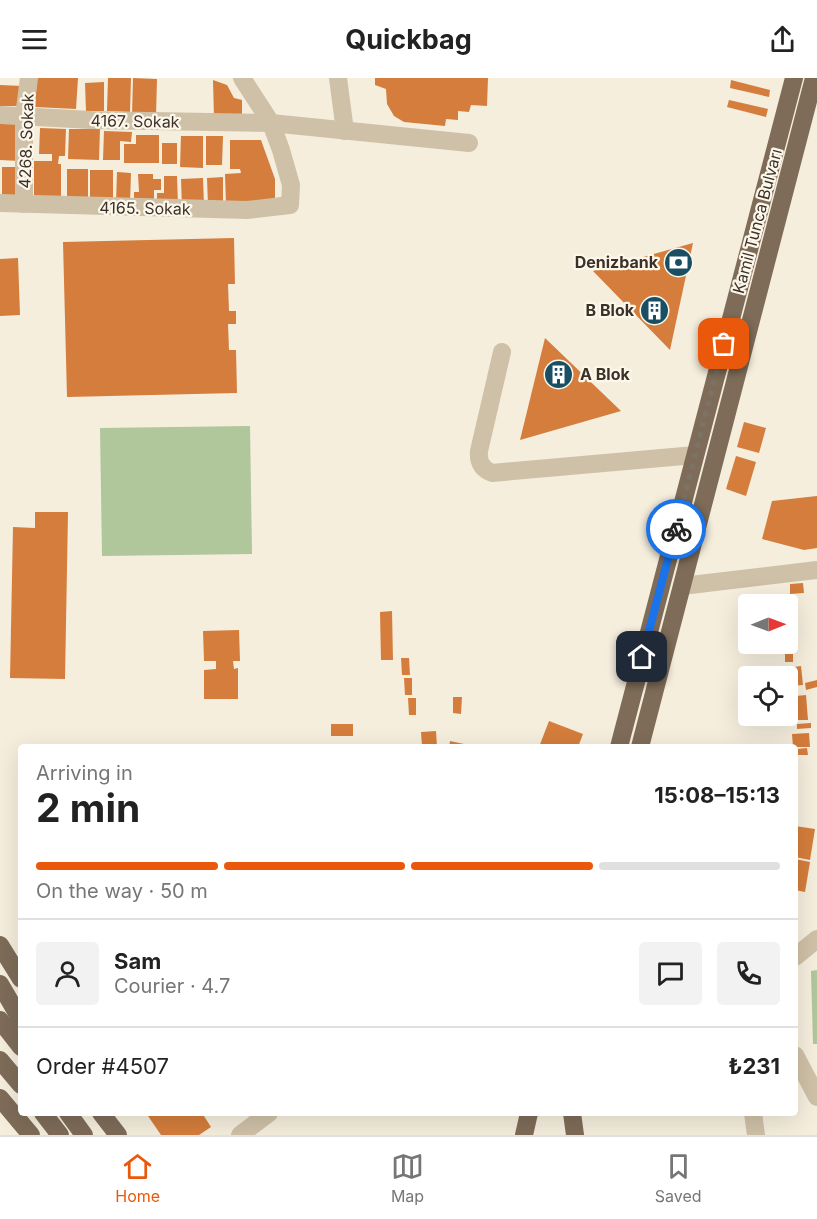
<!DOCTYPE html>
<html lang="en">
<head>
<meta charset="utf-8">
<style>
  :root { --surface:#fff; --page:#f2f2f2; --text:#222; --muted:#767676; --line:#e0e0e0; --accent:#ea580c }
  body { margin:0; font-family:Inter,sans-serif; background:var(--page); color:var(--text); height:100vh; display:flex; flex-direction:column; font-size:22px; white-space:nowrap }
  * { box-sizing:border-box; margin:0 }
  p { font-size:20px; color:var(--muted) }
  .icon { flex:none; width:33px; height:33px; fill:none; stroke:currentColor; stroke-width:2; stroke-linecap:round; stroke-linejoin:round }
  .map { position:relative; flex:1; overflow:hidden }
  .panel { position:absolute; left:18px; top:666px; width:780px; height:372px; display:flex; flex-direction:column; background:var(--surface); border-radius:6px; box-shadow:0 6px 24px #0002 }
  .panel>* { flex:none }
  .needle { width:39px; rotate:89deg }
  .buttons { position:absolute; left:738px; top:516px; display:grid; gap:12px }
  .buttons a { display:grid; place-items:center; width:60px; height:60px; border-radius:6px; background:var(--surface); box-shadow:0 6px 24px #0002; font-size:30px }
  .pin { position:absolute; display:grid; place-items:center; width:51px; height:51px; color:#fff; margin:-26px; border-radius:12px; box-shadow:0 3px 9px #0006 }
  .courier { position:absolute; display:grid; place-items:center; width:60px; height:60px; margin:-30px; border:4px solid #1a73e8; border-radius:50%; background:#fff; color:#222; box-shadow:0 2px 8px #0007 }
  .headline em { font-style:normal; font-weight:700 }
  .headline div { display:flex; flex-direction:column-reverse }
  .headline { display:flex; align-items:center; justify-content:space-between; height:102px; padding:0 18px }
  h1 { font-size:39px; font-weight:700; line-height:45px }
  .bar { display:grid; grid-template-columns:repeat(4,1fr); gap:9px 6px; align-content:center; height:72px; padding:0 18px }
  .bar i { height:8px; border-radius:4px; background:var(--line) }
  .bar .current { background:var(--accent) }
  .bar p { grid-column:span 4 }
  .line { display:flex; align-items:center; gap:15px; padding:0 18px; border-top:2px solid var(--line) }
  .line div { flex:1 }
  .round { display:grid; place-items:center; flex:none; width:63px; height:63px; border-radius:6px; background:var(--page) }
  header { display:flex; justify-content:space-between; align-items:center; height:78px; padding:0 18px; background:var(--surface); font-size:27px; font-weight:700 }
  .tab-bar { display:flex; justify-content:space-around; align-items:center; height:84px; border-top:2px solid var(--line); background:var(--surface); font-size:16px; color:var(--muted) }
  .tab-bar a { display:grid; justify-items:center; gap:3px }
  .tab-bar .current { color:var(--accent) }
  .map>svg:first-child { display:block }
  .green { fill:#b0c69b }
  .building { fill:#d47d3c }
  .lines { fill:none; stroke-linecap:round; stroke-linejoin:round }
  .minor { stroke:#cfc1a7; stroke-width:18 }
  .major { stroke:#7e6c58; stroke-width:18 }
  .major-bridge { stroke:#7e6c58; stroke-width:18 }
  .done { stroke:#7c7367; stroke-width:6; stroke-dasharray:0 10.8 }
  .route { stroke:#1a73e8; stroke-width:8 }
  .labels { text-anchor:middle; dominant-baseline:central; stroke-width:4.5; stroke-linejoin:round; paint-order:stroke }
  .street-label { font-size:16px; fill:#3b3128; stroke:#fcf7ea }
  .poi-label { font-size:16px; font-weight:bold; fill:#3b3128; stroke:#fcf7ea; text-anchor:end }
</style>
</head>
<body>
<header><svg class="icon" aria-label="menu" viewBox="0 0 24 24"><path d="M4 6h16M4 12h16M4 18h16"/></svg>Quickbag<svg class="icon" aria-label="share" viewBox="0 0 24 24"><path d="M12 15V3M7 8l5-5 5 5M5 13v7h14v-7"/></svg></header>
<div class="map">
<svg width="817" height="1057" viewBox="0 0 817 1057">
  <rect width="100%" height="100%" fill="#f5eedd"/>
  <g class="green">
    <path d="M250 348 252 476 102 478 100 350Z"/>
    <path d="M817 892V966H813L811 893Z"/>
  </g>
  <g class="building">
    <path d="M37 0H78L76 31 35 29Z"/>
    <path d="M108 0H131L130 34 107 33Z"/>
    <path d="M133 0 157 1 156 38 132 37Z"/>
    <path d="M375 0H488L487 28 471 27 469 34 458 33V42L446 41 445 48 404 44 394 38 387 26 386 11 375 7Z"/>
    <path d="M213 2 227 7 234 20 242 22V40H214Z"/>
    <path d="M731 2 770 12 769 19 730 10Z"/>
    <path d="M104 4V33H86L85 5Z"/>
    <path d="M0 7 23 8 22 28H0Z"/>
    <path d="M729 22 768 31 766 39 727 29Z"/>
    <path d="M0 45H20V83L0 82Z"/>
    <path d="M40 50 66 51 65 78H59L58 86H61V118H34V83H52V76H39Z"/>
    <path d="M69 51H100L99 82 68 81Z"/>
    <path d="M104 53 132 54 131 64 120 63V82H103Z"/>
    <path d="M136 57H159V85H124V66H136Z"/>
    <path d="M181 58H203V90L180 89Z"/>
    <path d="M206 58H223L222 87H206Z"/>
    <path d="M230 62H261L275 101V125L226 126 225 96 241 95 240 91H230Z"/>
    <rect x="162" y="65" width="15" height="21"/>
    <path d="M2 89H23V119L2 118Z"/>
    <path d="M67 91H88V120L67 119Z"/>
    <rect x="90" y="92" width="23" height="33"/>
    <path d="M117 94 131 95 130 125H116Z"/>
    <path d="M138 96H153V101H161V112H154V127L134 128V114H139Z"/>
    <path d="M164 98H177L178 127H157V115H164Z"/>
    <path d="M223 99V127H208L207 100Z"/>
    <path d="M203 100 204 128 182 129 181 101Z"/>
    <path d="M234 160 235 206H228L229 233H236V246H228L229 272H236L237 315 67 319 63 164Z"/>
    <path d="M693 165 670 272 593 193Z"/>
    <path d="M18 180 20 237 0 238V181Z"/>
    <path d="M545 260 621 333 520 362Z"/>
    <path d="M744 344 766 350 759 375 737 369Z"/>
    <path d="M736 378 756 384 746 418 726 411Z"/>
    <path d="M817 418V470L804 472 762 461 772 423Z"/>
    <path d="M35 434H68L65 601 10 600 13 449 35 450Z"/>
    <path d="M803 505 804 515 790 516V506Z"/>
    <path d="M392 533 393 582H381L380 534Z"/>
    <path d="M239 552 240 583H233L234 591 238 590V621H204V592L216 591V583H204L203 553Z"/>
    <rect x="785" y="566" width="8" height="18"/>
    <path d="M401 580H409L410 597H402Z"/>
    <path d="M801 588 803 607 789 608 787 590Z"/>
    <path d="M404 600H412V617H405Z"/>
    <path d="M817 602V609L806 612 805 605Z"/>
    <path d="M798 609V616L790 617 789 610Z"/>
    <path d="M806 617 808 642H798L796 618Z"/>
    <path d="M453 619H462L461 636 453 635Z"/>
    <path d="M408 620H416V637H409Z"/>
    <path d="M549 643 583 656 578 669H539Z"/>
    <path d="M811 645V650L797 651V646Z"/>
    <rect x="331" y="646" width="22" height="12"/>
    <path d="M436 653 437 669H422L421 654Z"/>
    <path d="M809 655 810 669H793L792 656Z"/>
    <path d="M450 663 464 666V669H449Z"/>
    <path d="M807 670 808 677H797V671Z"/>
    <path d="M795 748 815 751 810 782 795 779Z"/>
    <path d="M795 781 810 784 805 814 795 812Z"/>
    <path d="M146 1035H202L211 1049 199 1057H161Z"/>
  </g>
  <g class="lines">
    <g class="minor">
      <path d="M338 0 345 53"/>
      <path d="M0 37 91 42 271 45 469 65"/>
      <path d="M0 125 247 132 290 127 291 107 281 72 271 45 242 0"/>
      <path d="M24 126V38L29 0"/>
      <path d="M502 274 479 373C478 384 482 391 492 395L695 377"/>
      <path d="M682 508 817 492"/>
      <path d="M795 879 817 861"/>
      <path d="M795 977 817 1019"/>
      <path d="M753 1035 756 1057"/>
      <path d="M240 1057 269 1035"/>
    </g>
    <g class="major">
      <path d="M619 669 794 0"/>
      <path d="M640 669 814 0"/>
      <path d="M0 867 21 901"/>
      <path d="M0 942 21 969"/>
      <path d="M0 982 21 1007"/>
      <path d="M0 1020 31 1057"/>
      <path d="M43 1035 60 1057"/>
      <path d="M68 1035 84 1057"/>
      <path d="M101 1035 118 1057"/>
      <path d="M572 1035 575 1057"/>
      <path d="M524 1057 529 1035"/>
    </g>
    <path class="major-bridge" d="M0 906 21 942"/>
  </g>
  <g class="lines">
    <path class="done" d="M676 451 724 266"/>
    <path class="route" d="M642 579 676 451"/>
  </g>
  <defs>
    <symbol id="bank-disc" viewBox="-11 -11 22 22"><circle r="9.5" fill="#184f62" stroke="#fcf7ea"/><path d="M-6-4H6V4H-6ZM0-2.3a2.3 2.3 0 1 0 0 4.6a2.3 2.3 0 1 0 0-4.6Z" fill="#fff"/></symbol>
    <symbol id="building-disc" viewBox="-11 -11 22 22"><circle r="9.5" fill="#184f62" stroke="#fcf7ea"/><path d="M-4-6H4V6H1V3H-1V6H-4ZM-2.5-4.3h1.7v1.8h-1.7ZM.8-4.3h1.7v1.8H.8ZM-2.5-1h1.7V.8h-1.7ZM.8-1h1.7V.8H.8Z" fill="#fff"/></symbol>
  </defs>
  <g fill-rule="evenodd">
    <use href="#bank-disc" x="662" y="168" width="33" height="33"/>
    <use href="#building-disc" x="638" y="216" width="33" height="33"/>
    <use href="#building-disc" x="542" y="280" width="33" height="33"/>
  </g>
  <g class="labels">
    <g class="street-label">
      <text transform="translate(135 43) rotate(1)">4167. Sokak</text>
      <text transform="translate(26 63) rotate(-88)">4268. Sokak</text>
      <text transform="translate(145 130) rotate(1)">4165. Sokak</text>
      <text transform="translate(757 143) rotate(-75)">Kamil Tunca Bulvarı</text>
    </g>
    <g class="poi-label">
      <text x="658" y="184">Denizbank</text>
      <text x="634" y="232">B Blok</text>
      <text x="580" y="296" text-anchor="start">A Blok</text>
    </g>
  </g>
</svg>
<div class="buttons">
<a><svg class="needle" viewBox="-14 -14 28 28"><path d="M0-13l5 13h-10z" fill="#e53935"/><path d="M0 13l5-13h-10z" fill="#767676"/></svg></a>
<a><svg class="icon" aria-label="locate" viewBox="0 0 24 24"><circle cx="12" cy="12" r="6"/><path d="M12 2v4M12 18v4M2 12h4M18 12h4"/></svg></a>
</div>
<div class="pin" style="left:724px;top:266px;background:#ea580c"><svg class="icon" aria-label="bag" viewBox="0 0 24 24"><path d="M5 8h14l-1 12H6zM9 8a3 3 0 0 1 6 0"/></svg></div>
<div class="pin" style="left:642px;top:579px;background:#1f2937"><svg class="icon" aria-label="home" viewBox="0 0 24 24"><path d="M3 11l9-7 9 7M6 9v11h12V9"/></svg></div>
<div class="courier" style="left:676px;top:451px"><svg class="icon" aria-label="bike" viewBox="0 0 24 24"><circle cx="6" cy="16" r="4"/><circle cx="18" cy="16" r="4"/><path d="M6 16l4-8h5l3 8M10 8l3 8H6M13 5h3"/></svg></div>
<section class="panel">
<div class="headline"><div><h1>2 min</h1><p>Arriving in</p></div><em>15:08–15:13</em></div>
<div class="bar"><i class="current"></i><i class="current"></i><i class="current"></i><i></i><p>On the way · 50 m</p></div>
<div class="line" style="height:108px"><a class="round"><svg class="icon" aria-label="person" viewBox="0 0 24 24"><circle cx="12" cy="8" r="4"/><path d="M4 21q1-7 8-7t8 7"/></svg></a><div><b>Sam</b><p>Courier · 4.7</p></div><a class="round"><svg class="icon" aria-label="chat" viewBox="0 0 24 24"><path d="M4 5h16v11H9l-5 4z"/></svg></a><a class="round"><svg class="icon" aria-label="phone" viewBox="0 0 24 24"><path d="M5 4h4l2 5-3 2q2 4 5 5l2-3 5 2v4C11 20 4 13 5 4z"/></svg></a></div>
<div class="line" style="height:78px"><div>Order #4507</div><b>₺231</b></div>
</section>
</div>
<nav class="tab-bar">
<a class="current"><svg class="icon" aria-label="home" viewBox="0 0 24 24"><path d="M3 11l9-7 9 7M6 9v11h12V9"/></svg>Home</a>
<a><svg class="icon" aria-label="map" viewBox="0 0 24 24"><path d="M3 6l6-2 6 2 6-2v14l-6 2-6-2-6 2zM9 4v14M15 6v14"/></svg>Map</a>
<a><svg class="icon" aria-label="saved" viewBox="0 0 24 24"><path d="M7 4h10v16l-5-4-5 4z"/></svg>Saved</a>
</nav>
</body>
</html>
